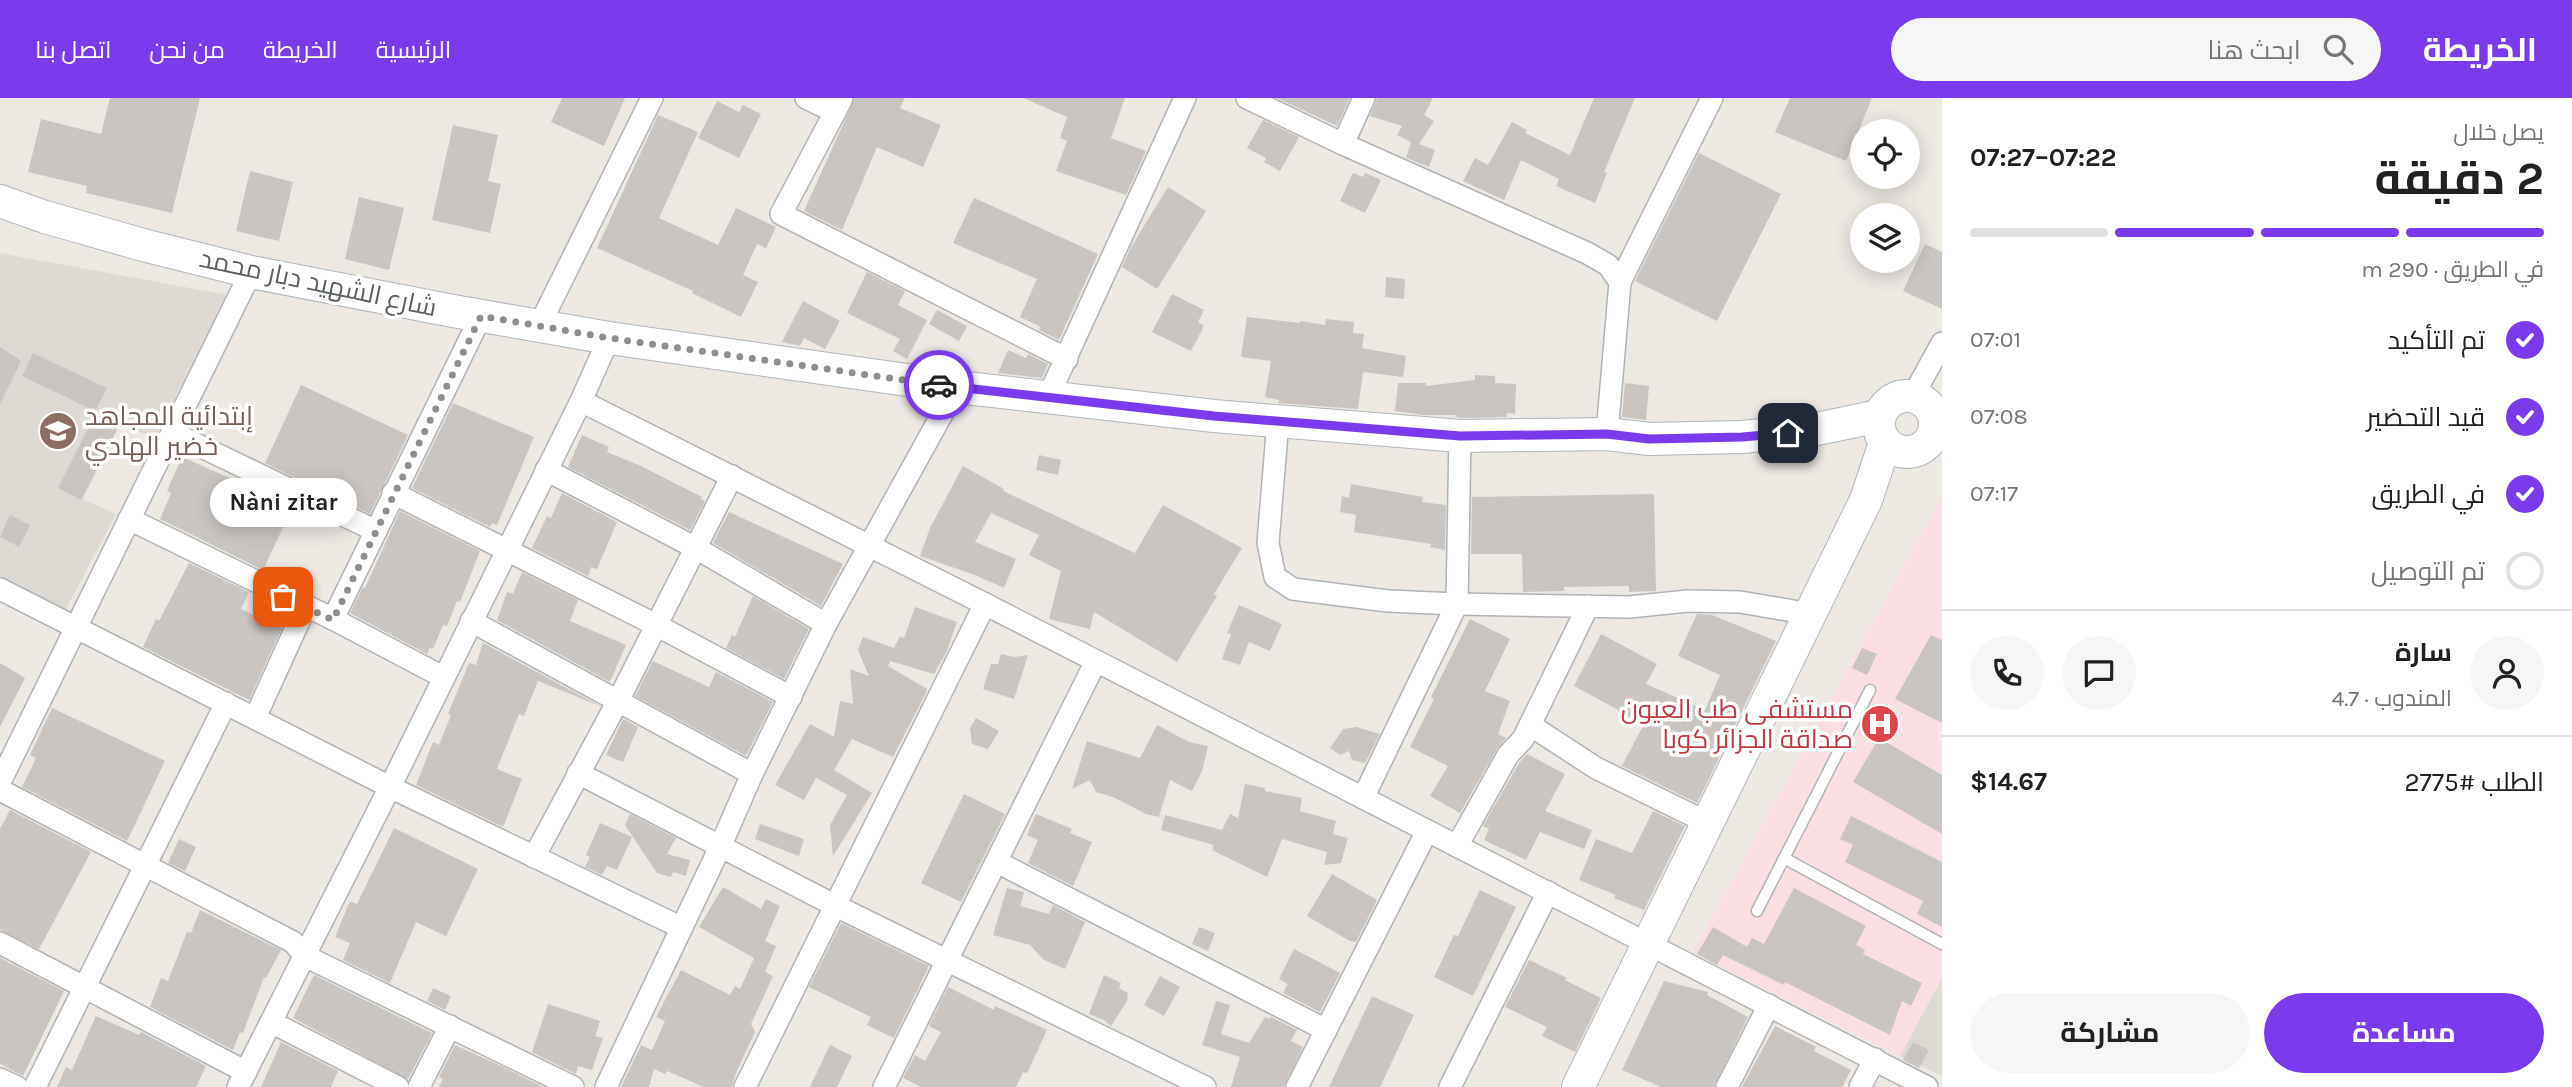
<!DOCTYPE html>
<html lang="ar">
<head>
<meta charset="utf-8">
<style>
  :root { --surface:#fff; --page:#f6f6f6; --text:#202124; --muted:#757577; --line:#e0e0e0; --accent:#7c3aed }
  body { margin:0; font-family:Karla,Cairo,sans-serif; background:var(--page); color:var(--text); direction:rtl; height:100vh; display:flex; flex-direction:column; font-size:26px; white-space:nowrap }
  * { box-sizing:border-box; margin:0 }
  p { font-size:23px; color:var(--muted) }
  .icon { flex:none; width:38px; height:38px; fill:none; stroke:currentColor; stroke-width:2; stroke-linecap:round; stroke-linejoin:round }
  .map { position:relative; flex:1; overflow:hidden; direction:ltr }
  .panel { display:flex; flex-direction:column; background:var(--surface); width:630px }
  .panel>* { flex:none }
  .controls { position:absolute; left:1850px; top:21px; display:grid; gap:14px }
  .controls a { display:grid; place-items:center; width:70px; height:70px; border-radius:50%; background:var(--surface); box-shadow:0 4px 18px #0003; font-size:35px }
  .pin { position:absolute; display:grid; place-items:center; width:60px; height:60px; color:#fff; margin:-30px; border-radius:14px; box-shadow:0 4px 10px #0006 }
  .courier { position:absolute; display:grid; place-items:center; width:70px; height:70px; margin:-35px; border:5px solid #7c3aed; border-radius:50%; background:#fff; color:#222; box-shadow:0 2px 9px #0007 }
  .bubble { position:absolute; height:49px; border-radius:24px; background:var(--surface); box-shadow:0 4px 18px #0003; font-size:23px; font-weight:700; line-height:49px; text-align:center; direction:rtl }
  .overview em { font-style:normal; font-weight:700 }
  .overview div { display:flex; flex-direction:column-reverse }
  .overview { display:flex; align-items:center; justify-content:space-between; height:119px; padding:0 28px }
  h1 { font-size:46px; font-weight:700; line-height:52px }
  .bar { display:grid; grid-template-columns:repeat(4,1fr); gap:10px 7px; align-content:center; height:84px; padding:0 28px }
  .bar i { height:9px; border-radius:5px; background:var(--line) }
  .bar .active { background:var(--accent) }
  .bar p { grid-column:span 4 }
  .line { display:flex; align-items:center; gap:18px; padding:0 28px; border-top:2px solid var(--line) }
  .line div { flex:1 }
  .round { display:grid; place-items:center; flex:none; width:74px; height:74px; border-radius:37px; background:var(--page) }
  ol { padding:0 28px; list-style:none }
  li { display:flex; align-items:center; gap:21px; height:77px }
  li p { margin-inline-start:auto }
  li .icon { padding:7px; border-radius:50%; background:var(--accent); color:#fff; stroke-width:4 }
  li:last-child { color:var(--muted) }
  li i { width:38px; height:38px; border:4px solid var(--line); border-radius:50% }
  .primary-button { display:flex; gap:14px; margin-top:auto; padding:14px 28px }
  .primary-button a { flex:1; height:80px; border-radius:42px; background:var(--accent); color:#fff; font-size:28px; font-weight:700; line-height:80px; text-align:center }
  .primary-button a+a { background:var(--page); color:var(--text) }
  header { display:flex; align-items:center; gap:42px; box-sizing:border-box; height:98px; padding:0 35px; background:var(--accent); color:#fff }
  header strong { font-size:33px }
  nav { display:flex; gap:38px; margin-inline-start:auto; font-size:24px }
  .search { width:490px; height:63px; background:var(--page); display:flex; align-items:center; gap:18px; box-sizing:border-box; padding:0 24px; border-radius:38px; color:var(--muted); font-size:26px }
  main { display:flex; flex:1; min-height:0 }
  .map>svg:first-child { display:block }
  .education { fill:#dfd9d3 }
  .medical { fill:#fadee2 }
  .building { fill:#cac5c1 }
  .lines { fill:none; stroke-linecap:round; stroke-linejoin:round }
  .lane-casing { stroke:#b0b4b7; stroke-width:13 }
  .street-casing { stroke:#b0b4b7; stroke-width:24 }
  .secondary-casing { stroke:#b1b7ba; stroke-width:34 }
  .lane { stroke:#fff; stroke-width:10 }
  .street { stroke:#fff; stroke-width:21 }
  .secondary { stroke:#fff; stroke-width:32 }
  .done { stroke:#8d908f; stroke-width:7; stroke-dasharray:0 12.6 }
  .route { stroke:#7c3aed; stroke-width:9 }
  .labels { text-anchor:middle; dominant-baseline:central; stroke-width:7; stroke-linejoin:round; paint-order:stroke }
  .street-label { font-size:26px; fill:#5a6063; stroke:#fff }
  .education-label { font-size:26px; fill:#785e54; stroke:#fff; text-anchor:start }
  .health-label { font-size:26px; fill:#be3a42; stroke:#fff; text-anchor:end }
</style>
</head>
<body>
<header>
<strong>الخريطة</strong>
<div class="search"><svg class="icon" aria-label="search" viewBox="0 0 24 24"><circle cx="10" cy="10" r="6"/><path d="M15 15l6 6"/></svg>ابحث هنا</div>
<nav><a>الرئيسية</a><a>الخريطة</a><a>من نحن</a><a>اتصل بنا</a></nav>
</header>
<main>
<section class="panel">
<div class="overview"><div><h1>2 دقيقة</h1><p>يصل خلال</p></div><em>07:22–07:27</em></div>
<div class="bar"><i class="active"></i><i class="active"></i><i class="active"></i><i></i><p>في الطريق · 290 m</p></div>
<ol>
<li><svg class="icon" aria-label="check" viewBox="0 0 24 24"><path d="M5 12l5 5 9-10"/></svg>تم التأكيد<p>07:01</p></li>
<li><svg class="icon" aria-label="check" viewBox="0 0 24 24"><path d="M5 12l5 5 9-10"/></svg>قيد التحضير<p>07:08</p></li>
<li><svg class="icon" aria-label="check" viewBox="0 0 24 24"><path d="M5 12l5 5 9-10"/></svg>في الطريق<p>07:17</p></li>
<li><i></i>تم التوصيل</li>
</ol>
<div class="line" style="height:126px"><a class="round"><svg class="icon" aria-label="person" viewBox="0 0 24 24"><circle cx="12" cy="8" r="4"/><path d="M4 21q1-7 8-7t8 7"/></svg></a><div><b>سارة</b><p>المندوب · 4.7</p></div><a class="round"><svg class="icon" aria-label="chat" viewBox="0 0 24 24"><path d="M4 5h16v11H9l-5 4z"/></svg></a><a class="round"><svg class="icon" aria-label="phone" viewBox="0 0 24 24"><path d="M5 4h4l2 5-3 2q2 4 5 5l2-3 5 2v4C11 20 4 13 5 4z"/></svg></a></div>
<div class="line" style="height:91px"><div>الطلب #2775</div><b>$14.67</b></div>
<div class="primary-button"><a>مساعدة</a><a>مشاركة</a></div>
</section>
<div class="map">
<svg width="1942" height="989" viewBox="0 0 1942 989">
  <rect width="100%" height="100%" fill="#ede8e2"/>
  <g class="education">
    <path d="M0 155 228 197 154 341 121 325 83 401 116 416 64 515 0 482Z"/>
    <path d="M1942 880V978L1900 958Z"/>
  </g>
  <path class="medical" d="M1942 398V880L1900 958 1693 854Z"/>
  <g class="building">
    <path d="M110 0H200L172 115 86 95 87 88 28 74 41 21 101 36Z"/>
    <path d="M562 0H625L604 48 551 24Z"/>
    <path d="M855 0H905L900 10 941 27 923 69 877 49 842 132 804 113Z"/>
    <path d="M1023 0H1125L1111 40 1146 53 1126 97 1056 73 1067 43 1060 40 1067 19Z"/>
    <path d="M1277 0H1350L1337 28Z"/>
    <path d="M1377 0H1433L1424 17 1434 23 1419 46 1435 52 1429 69 1406 60 1411 44 1397 37 1402 28 1370 18Z"/>
    <path d="M1594 0H1635L1604 74 1607 75 1595 105 1556 88 1559 81 1521 62 1504 102 1463 83 1475 60 1488 67 1512 24 1527 32 1525 35 1570 57Z"/>
    <path d="M1790 0H1872L1846 63 1775 34Z"/>
    <path d="M717 3 739 14 743 7 761 16 739 60 698 40Z"/>
    <path d="M658 17 698 34 659 120 718 147 736 110 776 129 766 150 757 146 743 177 758 184 741 219 692 195 693 193 597 150Z"/>
    <path d="M1263 22 1299 39 1280 73 1264 64 1266 60 1247 50Z"/>
    <path d="M453 27 498 37 488 83 501 86 490 135 432 122Z"/>
    <path d="M1699 55 1781 96 1717 223 1635 183Z"/>
    <path d="M250 73 293 84 279 143 236 133Z"/>
    <path d="M1353 75 1363 79 1365 75 1381 82 1365 115 1340 103Z"/>
    <path d="M1168 89 1206 113 1157 191 1122 169 1131 149Z"/>
    <path d="M359 99 404 110 389 172 345 161Z"/>
    <path d="M974 100 1098 156 1059 242 1039 232 1041 229 1020 219 1037 181 953 145Z"/>
    <path d="M1925 146 1942 154V211L1903 193Z"/>
    <path d="M867 174 905 193 898 207 927 222 907 261 893 253 900 241 847 215Z"/>
    <path d="M1386 179 1405 181 1404 201 1385 199Z"/>
    <path d="M1172 196 1204 212 1198 224 1204 228 1191 253 1152 234Z"/>
    <path d="M803 203 840 223 825 251 804 240 800 248 782 244Z"/>
    <path d="M937 212 967 228 959 243 929 226Z"/>
    <path d="M1247 219 1300 225 1301 223 1325 227 1326 221 1354 224 1353 235 1364 236 1362 250 1406 258 1403 279 1363 274 1358 311 1278 305 1279 302 1265 299 1271 263 1241 259Z"/>
    <path d="M0 249 21 263 0 306Z"/>
    <path d="M1008 252 1026 260 1028 256 1048 266 1042 280 998 275Z"/>
    <path d="M33 255 107 290 95 313 22 278Z"/>
    <path d="M1475 277 1495 278V285L1516 286 1515 316 1507 315V319L1461 320 1456 319 1457 317H1423L1395 313 1398 285H1426V288L1475 282Z"/>
    <path d="M1625 285 1649 288 1646 322 1622 319Z"/>
    <path d="M301 287 408 337 370 416 265 365Z"/>
    <path d="M453 305 534 339 497 427 492 425 490 429 412 390Z"/>
    <path d="M94 319 117 331 81 402 58 390Z"/>
    <path d="M582 337 609 349 607 354 641 368 702 399 701 401 705 403 690 432 568 369Z"/>
    <path d="M1039 357 1061 362 1058 377 1036 372Z"/>
    <path d="M182 359 293 408 263 472 160 421 171 395 167 393Z"/>
    <path d="M963 368 1004 391 1003 393 1135 455 1163 407 1242 450 1214 496 1217 498 1177 564 1094 514 1090 531 1049 521 1061 473 1029 457 1039 437 991 415 975 444 1016 461 1004 490 975 477 920 458 930 430Z"/>
    <path d="M1351 386 1423 399 1422 404 1446 407 1445 452 1430 449 1431 446 1354 434 1356 417 1340 414 1342 398 1349 400Z"/>
    <path d="M562 395 617 424 597 471 591 469 588 478 532 450 547 418 551 420Z"/>
    <path d="M1654 396 1656 493 1629 494V488L1564 489V493L1523 494 1522 456H1471L1472 399Z"/>
    <path d="M400 413 480 453 460 504 457 503 447 528 443 527 433 551 430 549 427 556 350 515 363 489 365 490Z"/>
    <path d="M729 414 843 466 821 508 713 445Z"/>
    <path d="M10 417 30 427 19 449 0 439Z"/>
    <path d="M189 465 249 494 241 511 282 530 249 602 143 549 156 521 159 523Z"/>
    <path d="M522 474 578 502 570 523 626 547 610 584 497 522 507 494 513 496Z"/>
    <path d="M753 498 809 531 784 581 726 550 732 537 735 539Z"/>
    <path d="M1239 507 1282 526 1270 553 1249 544 1240 567 1222 561 1231 536 1227 535Z"/>
    <path d="M915 509 957 524 947 553 934 576 890 563 888 568 927 591 926 595 893 659 852 641 834 672 872 695 833 758 830 727 847 697 816 680 804 702 775 687 810 626 834 639 840 603 853 606 850 571 869 578 858 552 863 539 894 550 900 538 904 540Z"/>
    <path d="M1697 516 1712 517 1776 543 1697 705 1622 668 1644 626 1574 588 1601 536 1657 566 1646 586 1705 612 1720 577 1678 558Z"/>
    <path d="M1470 521 1510 541 1485 593 1510 603 1498 636 1506 640 1497 651 1460 715 1430 698 1448 668 1410 649 1434 601 1431 599Z"/>
    <path d="M1931 537 1942 542V625L1895 601Z"/>
    <path d="M483 545 600 608 538 583 524 618 519 616 497 671 522 681 503 729 416 687 433 644 439 647 451 617 448 616 469 565 476 567Z"/>
    <path d="M1862 550 1877 556 1867 577 1852 570Z"/>
    <path d="M1001 556 1014 559 1028 557 1014 601 983 591 991 566H998Z"/>
    <path d="M653 563 709 589 716 574 773 604 746 658 635 598Z"/>
    <path d="M0 565 25 580 0 629Z"/>
    <path d="M52 610 165 663 127 743 22 689 36 660 30 657Z"/>
    <path d="M976 620 999 633 988 651 972 646 970 630Z"/>
    <path d="M623 621 638 629 623 664 606 657Z"/>
    <path d="M1157 627 1189 644 1208 648 1202 673 1192 693 1170 682 1159 719 1146 716 1113 699 1096 694 1090 682 1072 691 1087 643 1140 660Z"/>
    <path d="M1356 629 1380 636 1365 665 1352 662 1349 653 1340 657 1330 650 1343 631Z"/>
    <path d="M1879 640 1942 677V736L1853 684Z"/>
    <path d="M1527 656 1565 676 1545 713 1592 732 1584 751 1540 734 1526 762 1484 742 1489 731 1483 728 1519 665Z"/>
    <path d="M1245 686 1265 690V693L1302 700 1300 713 1336 723 1333 736 1348 740 1341 765 1324 767 1327 754 1282 741 1267 779 1212 752 1214 747 1161 732 1165 717 1222 732 1230 716 1238 720Z"/>
    <path d="M964 696 1005 716 961 804 921 785Z"/>
    <path d="M10 712 91 754 39 851 0 832V731Z"/>
    <path d="M1653 713 1685 728 1644 812 1614 800 1616 797 1579 782 1596 741 1632 755Z"/>
    <path d="M630 716 676 740 667 756 690 762 686 778 673 774 671 779 657 775 625 727Z"/>
    <path d="M1036 716 1072 731 1070 735 1092 744 1073 788 1028 765 1038 742 1027 737Z"/>
    <path d="M1851 718 1942 764V829L1917 816 1923 803 1845 764 1853 747 1840 741Z"/>
    <path d="M600 725 632 739 617 772 607 768 602 777 585 769 590 759 586 757Z"/>
    <path d="M760 726 804 741 799 758 755 741Z"/>
    <path d="M394 730 478 771 446 838 416 824 390 885 343 862 350 845 335 839 350 803 357 806Z"/>
    <path d="M179 741 196 749 185 773 168 765Z"/>
    <path d="M1332 776 1377 802 1356 844 1350 843 1307 818Z"/>
    <path d="M723 789 761 811 766 801 780 808 765 843 776 848 765 874 773 878 751 926 755 934 736 975 732 989H704L667 973 665 976 654 971 649 989H621L641 947 652 952 665 923 656 919 681 872 730 897 735 888 740 891 754 860 699 829Z"/>
    <path d="M1007 790 1024 794 1020 808 1049 816 1053 807 1085 824 1065 871 1044 862 1030 847 993 837Z"/>
    <path d="M1794 790 1866 828 1856 847 1865 852 1863 856 1922 885 1911 908 1902 903 1890 937 1785 884 1784 887 1723 857 1717 867 1697 856 1713 829 1747 849 1752 840 1764 846Z"/>
    <path d="M1480 792 1516 809 1473 898 1434 879 1454 837 1458 838Z"/>
    <path d="M200 812 281 852 266 880 264 879 243 935 240 934 233 952 150 909 161 880 168 883 187 834 191 835Z"/>
    <path d="M841 825 929 868 894 940 867 927 871 919 809 889Z"/>
    <path d="M1199 829 1215 835 1208 853 1192 846Z"/>
    <path d="M1294 851 1340 875 1320 914 1283 895 1288 886 1279 881Z"/>
    <path d="M0 860 64 893 23 978 0 966Z"/>
    <path d="M1529 862 1567 880 1565 882 1601 900 1575 954 1542 938 1547 929 1505 909Z"/>
    <path d="M314 877 432 935 408 981 293 920Z"/>
    <path d="M1104 877 1121 885 1119 890 1128 895 1127 903 1111 928 1104 922 1089 916Z"/>
    <path d="M1160 878 1180 889 1164 918 1144 907Z"/>
    <path d="M1664 883 1708 894 1707 897 1748 919 1714 989H1661L1622 972Z"/>
    <path d="M948 889 994 912 995 908 1047 932 1027 975 1023 974 1016 989H921L903 980 915 957 925 963 941 934 929 928Z"/>
    <path d="M433 890 451 898 445 912 427 903Z"/>
    <path d="M1372 898 1414 917 1380 989H1329Z"/>
    <path d="M1216 903 1230 907 1221 936 1249 945 1265 919 1269 921 1271 919 1297 932 1291 943 1303 949 1284 989H1231L1240 959 1202 947Z"/>
    <path d="M548 906 600 923 595 938 603 940 592 972 578 968 576 976 532 954Z"/>
    <path d="M96 918 139 937 141 934 206 968 196 989H57L66 969 72 972Z"/>
    <path d="M1775 928 1816 949 1814 953 1851 972 1842 989H1742Z"/>
    <path d="M281 944 338 973 331 989H261Z"/>
    <path d="M1913 944 1929 952 1919 970 1903 962Z"/>
    <path d="M455 947 501 968 543 989H439L443 981 439 979Z"/>
    <path d="M830 947 852 958 837 989H810Z"/>
  </g>
  <g class="lines">
    <defs>
      <g id="lane">
        <path d="M1784 760 1942 846"/>
        <path d="M1757 813 1870 592"/>
      </g>
      <g id="street">
        <path d="M806 0 835 14 842 0"/>
        <path d="M1247 0 1343 46 1587 155 1608 167 1620 184 1607 336"/>
        <path d="M835 14 781 116 1067 261"/>
        <path d="M1343 46 1364 0"/>
        <path d="M1620 184 1712 0"/>
        <path d="M539 228 652 0"/>
        <path d="M1913 298 1942 245"/>
        <path d="M1048 299 1185 0"/>
        <path d="M581 303 985 506 1927 989"/>
        <path d="M1278 323 1268 445 1275 479 1293 491 1388 503 1457 506 1629 509 1688 503 1740 504 1811 516"/>
        <path d="M173 335 376 433"/>
        <path d="M546 372 696 450 826 526"/>
        <path d="M393 395 656 527 791 599"/>
        <path d="M129 421 333 521 443 579"/>
        <path d="M0 491 390 689 680 829"/>
        <path d="M333 521 481 218"/>
        <path d="M471 523 752 676"/>
        <path d="M255 620 305 510"/>
        <path d="M1530 627 1588 508"/>
        <path d="M578 675 836 808 1205 989"/>
        <path d="M0 684 251 174"/>
        <path d="M0 692 293 844 305 858 573 989"/>
        <path d="M1363 700 1457 506 1460 338"/>
        <path d="M1457 748 1508 657 1523 641 1530 627 1596 670 1708 725"/>
        <path d="M534 759 619 601 732 378"/>
        <path d="M997 764 1326 932"/>
        <path d="M0 845 246 974"/>
        <path d="M271 924 398 989"/>
        <path d="M0 981 17 989"/>
        <path d="M35 989 226 605"/>
        <path d="M238 989 390 689 581 303 609 240"/>
        <path d="M419 989 450 928"/>
        <path d="M606 989 721 747 752 676 826 526 957 289"/>
        <path d="M745 989 985 506"/>
        <path d="M884 989 1096 563"/>
        <path d="M1297 989 1427 733"/>
        <path d="M1450 989 1548 794"/>
        <path d="M1727 989 1769 907"/>
        <path d="M1860 989 1875 961"/>
      </g>
      <g id="secondary">
        <path d="M0 103 45 119 143 147 251 174 453 213 609 240 957 289 1214 318 1460 338 1607 336 1649 341 1742 339 1812 332 1879 318"/>
        <circle cx="1907" cy="326" r="28"/>
        <path d="M1578 989 1866 402 1885 345"/>
      </g>
    </defs>
    <use href="#lane" class="lane-casing"/>
    <use href="#street" class="street-casing"/>
    <use href="#secondary" class="secondary-casing"/>
    <use href="#lane" class="lane"/>
    <use href="#street" class="street"/>
    <use href="#secondary" class="secondary"/>
  </g>
  <g class="lines">
    <path class="done" d="M283 499 333 522 481 218 609 240 939 287"/>
    <path class="route" d="M939 287 1214 318 1460 338 1607 336 1649 341 1742 339 1788 335"/>
  </g>
  <defs>
    <symbol id="school-disc" viewBox="-11 -11 22 22"><circle r="9.5" fill="#8d6e63" stroke="#fff"/><path d="M0-5L7-2L0 1L-7-2ZM-4 1L0 2.5L4 1V4Q0 6-4 4Z" fill="#fff"/></symbol>
    <symbol id="hospital-disc" viewBox="-11 -11 22 22"><circle r="9.5" fill="#e0444e" stroke="#fff"/><path d="M-5-5h3v3.5h4V-5h3V5h-3V1.5h-4V5h-3Z" fill="#fff"/></symbol>
  </defs>
  <g fill-rule="evenodd">
    <use href="#school-disc" x="36" y="311" width="44" height="44"/>
    <use href="#hospital-disc" x="1858" y="604" width="44" height="44"/>
  </g>
  <g class="labels">
    <g class="street-label">
      <text transform="translate(318 185) rotate(12)">شارع الشهيد دبار محمد</text>
    </g>
    <g class="education-label">
      <text x="85" y="318">إبتدائية المجاهد<tspan x="85" dy="30">خضير الهادي</tspan></text>
    </g>
    <g class="health-label">
      <text x="1853" y="611">مستشفى طب العيون<tspan x="1853" dy="30">صداقة الجزائر كوبا</tspan></text>
    </g>
  </g>
</svg>
<div class="controls">
<a><svg class="icon" aria-label="locate" viewBox="0 0 24 24"><circle cx="12" cy="12" r="6"/><path d="M12 2v4M12 18v4M2 12h4M18 12h4"/></svg></a>
<a><svg class="icon" aria-label="layers" viewBox="0 0 24 24"><path d="M12 4l9 5-9 5-9-5zM3 14l9 5 9-5"/></svg></a>
</div>
<div class="pin" style="left:283px;top:499px;background:#ea580c"><svg class="icon" aria-label="bag" viewBox="0 0 24 24"><path d="M5 8h14l-1 12H6zM9 8a3 3 0 0 1 6 0"/></svg></div>
<div class="pin" style="left:1788px;top:335px;background:#1f2937"><svg class="icon" aria-label="home" viewBox="0 0 24 24"><path d="M3 11l9-7 9 7M6 9v11h12V9"/></svg></div>
<div class="courier" style="left:939px;top:287px"><svg class="icon" aria-label="car" viewBox="0 0 24 24"><path d="M5 17H2v-5l4-1 3-4h7l3 4 3 1v5h-3M9 17h6M6 11h13"/><circle cx="7" cy="17" r="2"/><circle cx="17" cy="17" r="2"/></svg></div>
<div class="bubble" style="left:210px;top:380px;width:147px">Nàni zitar</div>
</div>
</main>
</body>
</html>
